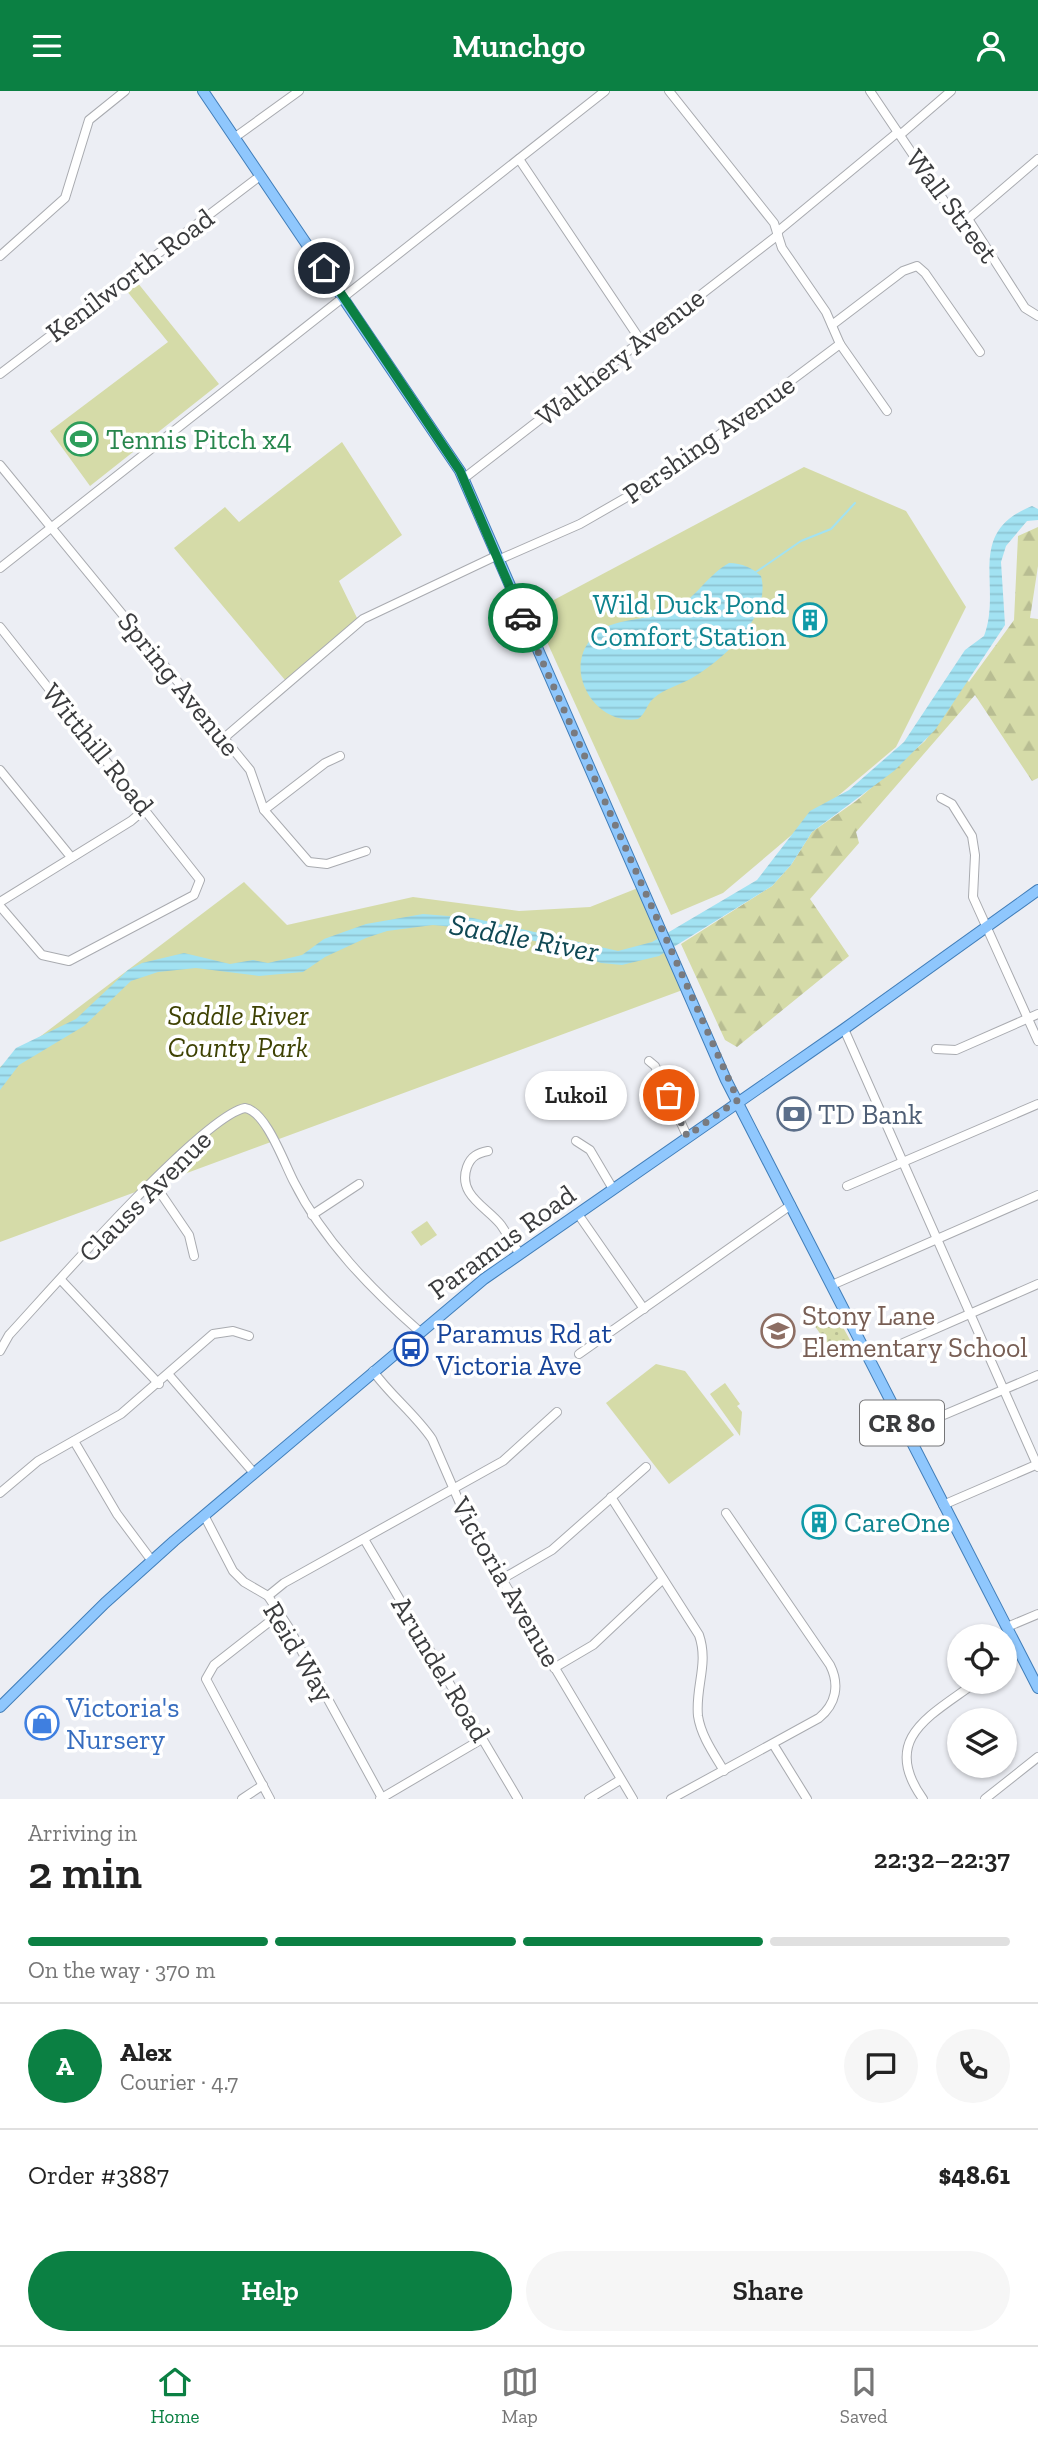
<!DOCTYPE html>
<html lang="en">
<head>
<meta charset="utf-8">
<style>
  :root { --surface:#fff; --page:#f6f6f6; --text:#222; --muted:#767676; --line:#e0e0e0; --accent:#0b8043 }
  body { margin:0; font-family:"Zilla Slab",serif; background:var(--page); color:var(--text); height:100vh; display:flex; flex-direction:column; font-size:26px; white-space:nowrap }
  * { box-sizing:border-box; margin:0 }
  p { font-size:23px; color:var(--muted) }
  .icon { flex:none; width:38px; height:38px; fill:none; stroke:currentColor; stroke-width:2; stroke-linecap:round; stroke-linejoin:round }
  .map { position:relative; height:1708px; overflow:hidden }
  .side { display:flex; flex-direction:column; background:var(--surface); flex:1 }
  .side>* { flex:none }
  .controls { position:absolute; left:947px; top:1533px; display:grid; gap:14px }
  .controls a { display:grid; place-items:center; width:70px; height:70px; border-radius:50%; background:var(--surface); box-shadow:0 2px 5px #0004; font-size:35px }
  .pin { position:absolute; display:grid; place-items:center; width:60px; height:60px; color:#fff; margin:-30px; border:4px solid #fff; border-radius:50%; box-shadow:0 2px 7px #0007 }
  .courier { position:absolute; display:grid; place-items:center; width:70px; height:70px; margin:-35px; border:5px solid #0b8043; border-radius:50%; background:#fff; color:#222; box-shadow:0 2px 9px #0007 }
  .bubble { position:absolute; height:49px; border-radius:24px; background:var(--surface); box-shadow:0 2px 5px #0004; font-size:23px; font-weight:600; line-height:49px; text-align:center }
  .summary em { font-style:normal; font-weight:600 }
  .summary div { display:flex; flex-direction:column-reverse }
  .summary { display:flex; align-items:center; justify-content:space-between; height:119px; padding:0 28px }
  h1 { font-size:46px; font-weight:600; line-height:52px }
  .bar { display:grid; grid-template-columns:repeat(4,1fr); gap:10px 7px; align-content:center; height:84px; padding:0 28px }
  .bar i { height:9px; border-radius:5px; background:var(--line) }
  .bar .active { background:var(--accent) }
  .bar p { grid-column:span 4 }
  .line { display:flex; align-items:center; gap:18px; padding:0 28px; border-top:2px solid var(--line) }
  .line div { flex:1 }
  .round { display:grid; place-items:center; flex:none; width:74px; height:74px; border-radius:37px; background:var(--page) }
  .primary-button { display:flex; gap:14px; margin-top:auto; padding:14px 28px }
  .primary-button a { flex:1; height:80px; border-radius:42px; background:var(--accent); color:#fff; font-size:28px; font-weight:600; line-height:80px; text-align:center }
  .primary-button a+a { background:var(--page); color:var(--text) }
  header { display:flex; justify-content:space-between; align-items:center; height:91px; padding:0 28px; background:var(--accent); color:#fff; font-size:32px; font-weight:600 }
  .tab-bar { display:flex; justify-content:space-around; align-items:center; height:98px; border-top:2px solid var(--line); background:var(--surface); font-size:19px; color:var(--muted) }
  .tab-bar a { display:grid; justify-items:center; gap:4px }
  .tab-bar .active { color:var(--accent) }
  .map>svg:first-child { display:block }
  .grass { fill:url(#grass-dots) }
  .forest { fill:url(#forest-firs) }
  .park { fill:#d5dba8 }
  .water { fill:url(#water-rules) }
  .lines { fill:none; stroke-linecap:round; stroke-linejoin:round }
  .stream { stroke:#a2e2f2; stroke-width:2 }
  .minor-casing { stroke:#a9abb0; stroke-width:10 }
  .major-casing { stroke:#417eb9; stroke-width:12 }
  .minor { stroke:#fff; stroke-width:8 }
  .major { stroke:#8fc7fd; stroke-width:10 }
  .done { stroke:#797a7e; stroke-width:7; stroke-dasharray:0 12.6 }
  .route { stroke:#0b8043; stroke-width:9 }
  .labels { text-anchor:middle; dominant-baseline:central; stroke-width:7; stroke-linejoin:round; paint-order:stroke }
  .shield { fill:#fff; stroke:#767678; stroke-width:2 }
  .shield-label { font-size:26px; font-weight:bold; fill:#3b3c3e }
  .street-label { font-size:28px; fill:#3b3c3e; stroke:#fff }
  .leisure-label { font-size:28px; fill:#27864d; stroke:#fff; text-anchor:start }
  .culture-label { font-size:28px; fill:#0d838f; stroke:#fff; text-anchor:end }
  .park-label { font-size:28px; font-style:italic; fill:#3e4203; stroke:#fff }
  .service-label { font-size:28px; fill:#4e5e75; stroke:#fff; text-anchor:start }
  .education-label { font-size:28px; fill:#785e54; stroke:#fff; text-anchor:start }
  .transit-label { font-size:28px; fill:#164399; stroke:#fff; text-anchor:start }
  .shop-label { font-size:28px; fill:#366cbe; stroke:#fff; text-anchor:start }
  .water-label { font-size:30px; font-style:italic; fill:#0f4854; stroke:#fff }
</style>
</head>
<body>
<header><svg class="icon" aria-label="menu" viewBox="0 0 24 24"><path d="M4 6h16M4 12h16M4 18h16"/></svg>Munchgo<svg class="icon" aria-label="person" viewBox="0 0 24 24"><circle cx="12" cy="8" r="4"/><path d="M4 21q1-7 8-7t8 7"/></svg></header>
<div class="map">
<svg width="1038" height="1708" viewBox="0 0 1038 1708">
  <defs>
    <pattern id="grass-dots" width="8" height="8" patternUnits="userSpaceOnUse" patternTransform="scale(1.75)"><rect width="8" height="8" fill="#d5dba8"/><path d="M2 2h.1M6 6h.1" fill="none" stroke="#b8bd92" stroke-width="1.8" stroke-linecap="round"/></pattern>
    <pattern id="forest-firs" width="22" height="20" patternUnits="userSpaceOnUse" patternTransform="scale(1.75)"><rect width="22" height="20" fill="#d5dba8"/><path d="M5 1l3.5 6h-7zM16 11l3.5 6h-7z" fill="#b8bd92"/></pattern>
    <pattern id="water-rules" width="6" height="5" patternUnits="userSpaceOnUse" patternTransform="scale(1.75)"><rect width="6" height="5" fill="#a2e2f2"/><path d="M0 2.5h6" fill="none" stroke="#8cc3d1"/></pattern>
  </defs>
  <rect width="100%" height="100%" fill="#eceef4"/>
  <path class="grass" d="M805 1215 819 1227 840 1231 854 1256 836 1265 802 1217Z"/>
  <path class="forest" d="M1038 436V475L1030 527 1038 528V687L1032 690 975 604 856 741 859 752 810 808 849 865 737 956 725 949 681 853 772 795 791 774 812 741 856 710 925 650 967 589 969 591 1014 529 1018 445Z"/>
  <g class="park">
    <path d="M137 191 219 293 90 395 50 340 168 251 126 199Z"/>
    <path d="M342 351 402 444 339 490 358 529 285 589 174 457 225 416 239 431Z"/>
    <path d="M804 376 906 420 966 516 896 656 723 802 671 824 533 520Z"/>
    <path d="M244 791 287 834 413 806 519 820 590 816 643 795 688 897 0 1151V976Z"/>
    <path d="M427 1130 437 1144 421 1155 411 1141Z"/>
    <path d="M656 1273 685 1280 734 1344 669 1393 606 1312Z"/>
    <path d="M725 1292 740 1313 737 1315 742 1321 740 1345 710 1303Z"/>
  </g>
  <g class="water">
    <path d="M1032 415 1038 418V429L1027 430 1006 455 1001 471 1005 534 935 639 894 680 812 741 791 774 772 795 659 865 622 874 601 872 545 852 474 838 433 834 387 840 366 847 325 866 303 881 259 885 196 877 158 881 131 890 84 935 19 974 0 999V977L16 957 76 928 128 879 142 872 184 862 230 873 253 869 268 872 302 864 324 848 366 833 423 823 473 827 618 860 652 851 757 789 810 720 849 699 904 651 965 559 984 545C1003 495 964 442 1032 415Z"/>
    <path d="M729 472C742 472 752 477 761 485 772 526 723 569 692 587 680 594 664 598 654 607 647 612 646 623 638 628 599 635 565 586 588 552 606 524 643 532 671 520 694 510 707 484 729 472Z"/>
  </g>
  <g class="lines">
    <path class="stream" d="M756 481 801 450 831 438 855 412"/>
    <defs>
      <g id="minor">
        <path d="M669 0 774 132 782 157 826 221 840 253 887 320"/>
        <path d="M870 0 951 120 968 128 1025 217 1038 225"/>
        <path d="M900 44 951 0"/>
        <path d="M234 47 299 0"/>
        <path d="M519 68 641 250"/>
        <path d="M968 128 1038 68"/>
        <path d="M777 141 898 41"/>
        <path d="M0 165 65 107 89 29 125 0"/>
        <path d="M832 234 903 180 917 175 925 182 980 261"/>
        <path d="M0 283 260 85"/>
        <path d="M0 374 250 679 264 719 309 771 327 773 366 760"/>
        <path d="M463 388 778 144"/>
        <path d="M498 469 580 433 667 383 840 253"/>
        <path d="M0 477 605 0"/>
        <path d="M0 536 200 789 194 804 69 870 42 864 0 815"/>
        <path d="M224 647 363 528 496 465"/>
        <path d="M0 679 71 766"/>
        <path d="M941 707 952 713 972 745 975 764 973 806 1038 950"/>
        <path d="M264 719 325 672 340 665"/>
        <path d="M0 811 131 730 145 718"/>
        <path d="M844 938 1038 1376"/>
        <path d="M936 958 956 959 1038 923"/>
        <path d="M649 970 655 975 687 1045"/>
        <path d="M576 1050 590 1059 613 1098"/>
        <path d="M488 1060C478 1062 471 1065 467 1076 457 1104 487 1116 501 1134 507 1143 513 1153 519 1162"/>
        <path d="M153 1091 189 1144 194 1165"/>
        <path d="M847 1095 1038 1013"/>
        <path d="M578 1123 644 1218"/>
        <path d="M312 1124 359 1093"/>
        <path d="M61 1189 159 1293"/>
        <path d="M832 1194 1038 1104"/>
        <path d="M0 1260 9 1244C47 1203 202 1025 245 1017 266 1020 284 1072 294 1091 323 1149 371 1198 419 1240"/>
        <path d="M579 1263 791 1114"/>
        <path d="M869 1267 1038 1193"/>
        <path d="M373 1280C391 1305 415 1323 432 1348L468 1431 633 1708"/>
        <path d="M169 1284 253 1381"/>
        <path d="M906 1340 1038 1284"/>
        <path d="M74 1350 117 1423 152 1470"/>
        <path d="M0 1402 38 1370 121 1323 213 1243 233 1240 249 1245"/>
        <path d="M611 1406 699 1544C709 1573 695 1596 698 1625 701 1645 714 1663 724 1680"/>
        <path d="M943 1414 1038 1373"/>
        <path d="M205 1426 233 1480 244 1491 268 1505 289 1537 382 1707"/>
        <path d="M364 1448 518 1708"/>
        <path d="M502 1488 552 1459 646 1376"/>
        <path d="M268 1505 284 1492 503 1370 557 1321"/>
        <path d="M1007 1536 1038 1523"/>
        <path d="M1004 1570 1019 1559"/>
        <path d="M554 1577 593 1554 663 1488"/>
        <path d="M773 1653 807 1708"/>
        <path d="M242 1708 263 1694"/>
        <path d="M270 1708 206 1588 214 1574 278 1524"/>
        <path d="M380 1708 482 1648"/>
        <path d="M589 1708 620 1689"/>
        <path d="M671 1708 819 1627C836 1613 840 1594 830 1574L726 1422"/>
        <path d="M923 1708C879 1647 932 1624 976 1591"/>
        <path d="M985 1708 1038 1666"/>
      </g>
      <g id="major">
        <path d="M203 0 460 380 726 989 1038 1597"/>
        <path d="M0 1616 105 1512 174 1450 484 1188 844 938 1038 799"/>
      </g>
    </defs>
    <use href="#minor" class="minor-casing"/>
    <use href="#major" class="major-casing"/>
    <use href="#minor" class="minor"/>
    <use href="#major" class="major"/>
  </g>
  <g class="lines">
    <path class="done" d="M523 527 738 1009 687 1045 669 1004"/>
    <path class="route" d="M324 177 460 380 523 527"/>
  </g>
  <defs>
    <symbol id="stadium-ring" viewBox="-11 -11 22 22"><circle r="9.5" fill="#fff" stroke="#2e9e5b" stroke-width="1.5"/><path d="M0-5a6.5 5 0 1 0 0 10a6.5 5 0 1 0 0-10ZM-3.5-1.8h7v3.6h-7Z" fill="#2e9e5b"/></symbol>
    <symbol id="building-ring" viewBox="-11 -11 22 22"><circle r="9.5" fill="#fff" stroke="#0f9aa8" stroke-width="1.5"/><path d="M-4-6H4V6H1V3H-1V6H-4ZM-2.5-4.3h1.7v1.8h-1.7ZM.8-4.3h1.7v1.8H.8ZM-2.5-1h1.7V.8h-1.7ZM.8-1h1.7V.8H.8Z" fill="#0f9aa8"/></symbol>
    <symbol id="bank-ring" viewBox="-11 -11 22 22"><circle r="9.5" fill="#fff" stroke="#5c6f8a" stroke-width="1.5"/><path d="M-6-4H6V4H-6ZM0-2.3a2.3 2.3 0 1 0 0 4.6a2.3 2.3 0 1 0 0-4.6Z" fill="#5c6f8a"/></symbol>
    <symbol id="school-ring" viewBox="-11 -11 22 22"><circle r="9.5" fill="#fff" stroke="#8d6e63" stroke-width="1.5"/><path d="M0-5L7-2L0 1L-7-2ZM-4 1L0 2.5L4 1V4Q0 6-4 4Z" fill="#8d6e63"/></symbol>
    <symbol id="bus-ring" viewBox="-11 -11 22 22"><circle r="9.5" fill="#fff" stroke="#1a4fb4" stroke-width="1.5"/><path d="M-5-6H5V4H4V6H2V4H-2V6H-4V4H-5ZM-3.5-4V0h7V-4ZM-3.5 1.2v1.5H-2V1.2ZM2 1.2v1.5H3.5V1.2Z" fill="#1a4fb4"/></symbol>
    <symbol id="shop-ring" viewBox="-11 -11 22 22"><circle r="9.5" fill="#fff" stroke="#3f7fe0" stroke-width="1.5"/><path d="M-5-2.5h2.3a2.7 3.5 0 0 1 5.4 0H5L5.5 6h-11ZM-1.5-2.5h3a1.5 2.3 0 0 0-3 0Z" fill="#3f7fe0"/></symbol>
  </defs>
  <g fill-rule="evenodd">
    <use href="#stadium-ring" x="62" y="329" width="38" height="38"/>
    <use href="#building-ring" x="791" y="510" width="38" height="38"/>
    <use href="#bank-ring" x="775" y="1004" width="38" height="38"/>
    <use href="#school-ring" x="759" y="1221" width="38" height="38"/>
    <use href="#bus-ring" x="392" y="1239" width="38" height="38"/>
    <use href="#building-ring" x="800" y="1412" width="38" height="38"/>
    <use href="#shop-ring" x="23" y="1613" width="38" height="38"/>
  </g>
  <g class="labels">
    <rect class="shield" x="860" y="1309.5" width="84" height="45" rx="5"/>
    <g class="shield-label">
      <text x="902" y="1332">CR 80</text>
    </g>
    <g class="street-label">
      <text transform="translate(952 115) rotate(53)">Wall Street</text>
      <text transform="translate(130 184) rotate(-37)">Kenilworth Road</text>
      <text transform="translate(620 266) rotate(-38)">Walthery Avenue</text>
      <text transform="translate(709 348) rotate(-35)">Pershing Avenue</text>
      <text transform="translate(179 593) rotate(51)">Spring Avenue</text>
      <text transform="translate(98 658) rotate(51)">Witthill Road</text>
      <text transform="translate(145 1105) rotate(-45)">Clauss Avenue</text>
      <text transform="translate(502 1151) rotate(-36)">Paramus Road</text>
      <text transform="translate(506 1491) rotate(60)">Victoria Avenue</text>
      <text transform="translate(299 1561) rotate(59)">Reid Way</text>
      <text transform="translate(441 1578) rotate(59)">Arundel Road</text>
    </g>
    <g class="leisure-label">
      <text x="106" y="348">Tennis Pitch x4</text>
    </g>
    <g class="culture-label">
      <text x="786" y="513">Wild Duck Pond<tspan x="786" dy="32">Comfort Station</tspan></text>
      <text x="844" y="1431" text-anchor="start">CareOne</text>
    </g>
    <g class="park-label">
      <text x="238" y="924">Saddle River<tspan x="238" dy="32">County Park</tspan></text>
    </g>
    <g class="service-label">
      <text x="818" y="1023">TD Bank</text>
    </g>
    <g class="education-label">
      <text x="802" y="1224">Stony Lane<tspan x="802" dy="32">Elementary School</tspan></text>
    </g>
    <g class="transit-label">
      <text x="436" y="1242">Paramus Rd at<tspan x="436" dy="32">Victoria Ave</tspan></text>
    </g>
    <g class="shop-label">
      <text x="66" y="1616">Victoria's<tspan x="66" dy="32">Nursery</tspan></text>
    </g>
    <g class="water-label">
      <text transform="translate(524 847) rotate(11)">Saddle River</text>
    </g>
  </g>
</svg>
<div class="controls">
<a><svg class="icon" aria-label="locate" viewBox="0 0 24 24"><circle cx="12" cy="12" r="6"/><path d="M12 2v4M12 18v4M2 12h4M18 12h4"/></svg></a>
<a><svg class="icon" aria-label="layers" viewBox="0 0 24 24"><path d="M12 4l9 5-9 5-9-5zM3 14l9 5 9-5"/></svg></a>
</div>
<div class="pin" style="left:669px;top:1004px;background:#ea580c"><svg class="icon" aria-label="bag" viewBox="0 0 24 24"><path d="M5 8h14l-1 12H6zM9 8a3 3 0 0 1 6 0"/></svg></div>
<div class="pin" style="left:324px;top:177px;background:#1f2937"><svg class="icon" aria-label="home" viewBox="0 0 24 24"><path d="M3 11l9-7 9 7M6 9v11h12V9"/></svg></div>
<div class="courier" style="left:523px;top:527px"><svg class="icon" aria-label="car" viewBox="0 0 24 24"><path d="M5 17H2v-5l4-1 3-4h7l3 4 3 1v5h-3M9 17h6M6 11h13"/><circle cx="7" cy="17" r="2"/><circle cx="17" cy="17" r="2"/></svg></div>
<div class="bubble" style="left:525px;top:980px;width:102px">Lukoil</div>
</div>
<section class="side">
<div class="summary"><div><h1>2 min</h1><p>Arriving in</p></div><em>22:32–22:37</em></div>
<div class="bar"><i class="active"></i><i class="active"></i><i class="active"></i><i></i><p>On the way · 370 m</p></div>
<div class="line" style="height:126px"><b class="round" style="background:var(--accent);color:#fff">A</b><div><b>Alex</b><p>Courier · 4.7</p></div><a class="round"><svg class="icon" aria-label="chat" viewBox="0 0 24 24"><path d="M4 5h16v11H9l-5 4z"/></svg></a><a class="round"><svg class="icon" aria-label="phone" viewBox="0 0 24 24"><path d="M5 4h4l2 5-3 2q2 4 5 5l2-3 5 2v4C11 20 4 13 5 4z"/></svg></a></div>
<div class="line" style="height:91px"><div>Order #3887</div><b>$48.61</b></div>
<div class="primary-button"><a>Help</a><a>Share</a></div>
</section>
<nav class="tab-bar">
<a class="active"><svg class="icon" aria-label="home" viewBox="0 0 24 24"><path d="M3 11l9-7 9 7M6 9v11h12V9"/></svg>Home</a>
<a><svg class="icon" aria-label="map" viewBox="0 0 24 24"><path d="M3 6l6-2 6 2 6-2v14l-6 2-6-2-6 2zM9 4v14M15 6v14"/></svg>Map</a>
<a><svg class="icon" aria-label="saved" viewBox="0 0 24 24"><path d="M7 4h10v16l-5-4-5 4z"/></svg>Saved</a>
</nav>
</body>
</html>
